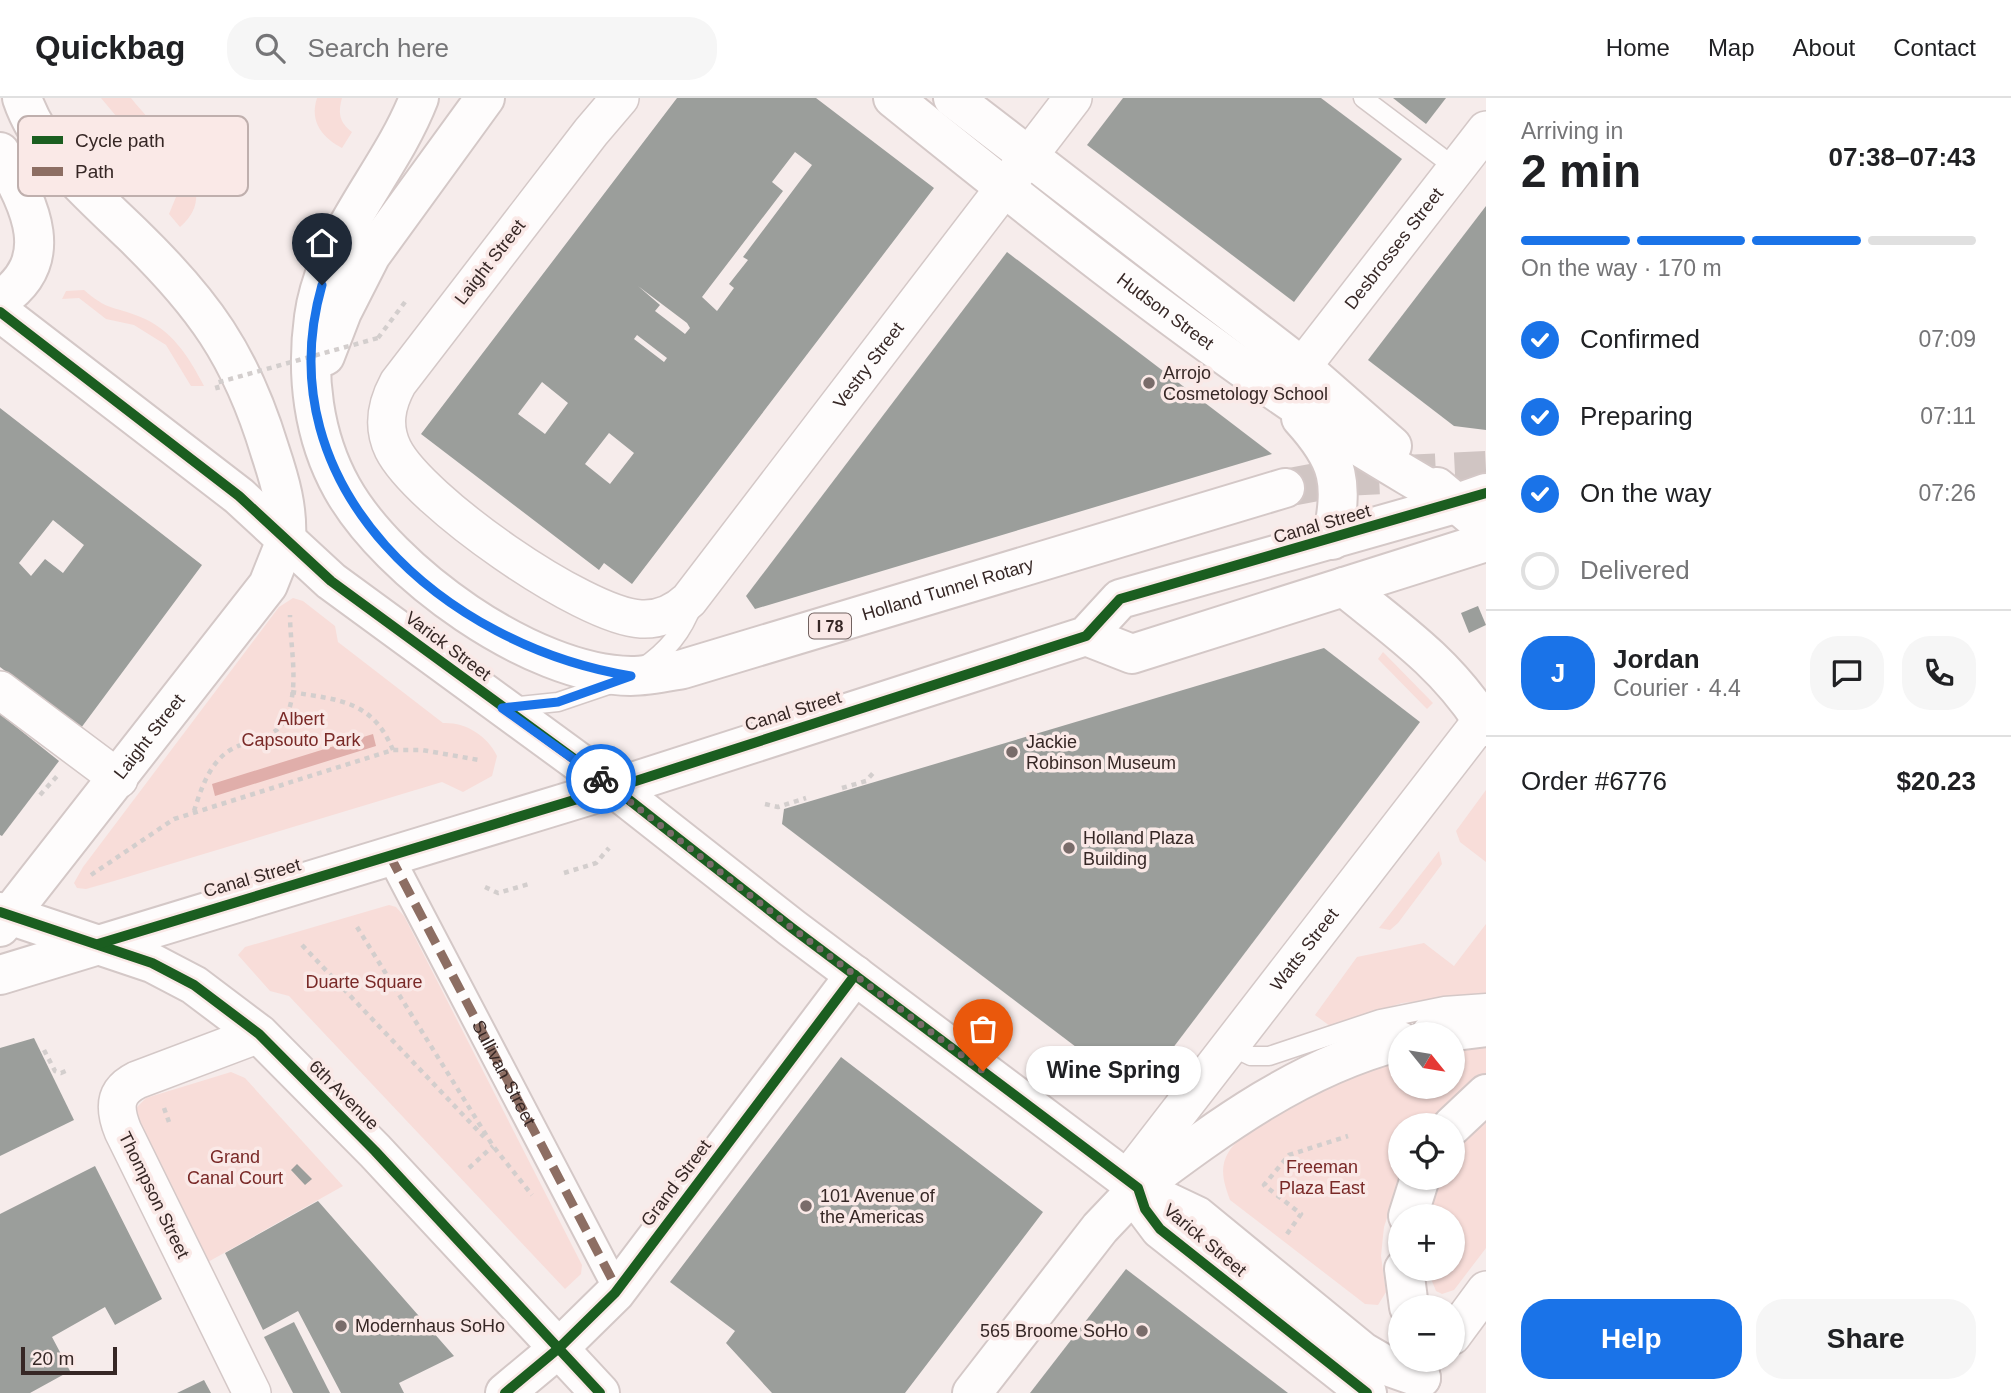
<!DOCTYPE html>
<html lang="en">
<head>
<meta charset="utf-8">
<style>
  :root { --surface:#fff; --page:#f6f6f6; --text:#202124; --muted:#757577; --line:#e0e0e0; --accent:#1a73e8 }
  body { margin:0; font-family:Arial,sans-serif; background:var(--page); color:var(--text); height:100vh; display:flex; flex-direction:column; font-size:26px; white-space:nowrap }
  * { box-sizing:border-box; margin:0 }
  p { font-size:23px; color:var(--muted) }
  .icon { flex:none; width:38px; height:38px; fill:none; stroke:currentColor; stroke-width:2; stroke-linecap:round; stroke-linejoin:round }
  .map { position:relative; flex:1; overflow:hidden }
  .side { display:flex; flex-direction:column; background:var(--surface); width:525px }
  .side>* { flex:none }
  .needle { width:46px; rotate:120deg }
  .controls { position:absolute; left:1388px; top:924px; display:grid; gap:14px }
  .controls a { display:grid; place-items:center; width:77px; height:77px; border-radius:50%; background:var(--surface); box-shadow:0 2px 5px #0004; font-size:35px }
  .scale { position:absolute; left:21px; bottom:18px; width:96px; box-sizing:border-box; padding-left:7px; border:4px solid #362725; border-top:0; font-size:19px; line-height:24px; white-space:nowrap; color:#362725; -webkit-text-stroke:5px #fae9e7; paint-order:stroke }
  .pin { position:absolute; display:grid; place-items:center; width:60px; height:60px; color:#fff; margin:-72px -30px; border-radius:50% 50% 50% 0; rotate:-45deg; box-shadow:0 0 7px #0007 }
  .pin .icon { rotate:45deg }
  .courier { position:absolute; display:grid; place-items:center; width:70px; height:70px; margin:-35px; border:5px solid #1a73e8; border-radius:50%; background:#fff; color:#222; box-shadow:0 2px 9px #0007 }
  .bubble { position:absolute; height:49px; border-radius:24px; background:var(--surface); box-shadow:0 2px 5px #0004; font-size:23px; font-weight:600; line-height:49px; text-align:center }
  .head em { font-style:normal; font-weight:600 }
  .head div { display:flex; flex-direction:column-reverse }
  .head { display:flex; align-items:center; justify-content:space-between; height:119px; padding:0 35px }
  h1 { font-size:46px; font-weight:600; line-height:52px }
  .bar { display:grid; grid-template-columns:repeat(4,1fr); gap:10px 7px; align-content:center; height:84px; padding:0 35px }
  .bar i { height:9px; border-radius:5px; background:var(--line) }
  .bar .on { background:var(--accent) }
  .bar p { grid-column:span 4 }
  .line { display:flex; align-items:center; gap:18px; padding:0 35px; border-top:2px solid var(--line) }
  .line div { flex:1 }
  .round { display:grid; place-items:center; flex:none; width:74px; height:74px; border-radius:28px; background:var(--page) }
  ol { padding:0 35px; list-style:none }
  li { display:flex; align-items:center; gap:21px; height:77px }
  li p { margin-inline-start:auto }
  li .icon { padding:7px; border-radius:50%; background:var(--accent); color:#fff; stroke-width:4 }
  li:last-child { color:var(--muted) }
  li i { width:38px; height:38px; border:4px solid var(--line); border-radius:50% }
  .button { display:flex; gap:14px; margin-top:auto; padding:14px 35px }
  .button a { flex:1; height:80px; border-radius:28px; background:var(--accent); color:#fff; font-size:28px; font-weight:600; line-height:80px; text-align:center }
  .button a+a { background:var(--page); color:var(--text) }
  header { display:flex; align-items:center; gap:42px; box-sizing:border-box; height:98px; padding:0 35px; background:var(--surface); border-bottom:2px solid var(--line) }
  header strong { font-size:33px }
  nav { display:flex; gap:38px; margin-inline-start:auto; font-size:24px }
  .search { width:490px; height:63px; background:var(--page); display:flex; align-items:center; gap:18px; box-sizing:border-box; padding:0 24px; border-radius:28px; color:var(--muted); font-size:26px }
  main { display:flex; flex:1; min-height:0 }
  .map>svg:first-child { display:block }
  .green { fill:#f8ddd9 }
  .water { fill:#e0aeaa }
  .building { fill:#9b9e9b; fill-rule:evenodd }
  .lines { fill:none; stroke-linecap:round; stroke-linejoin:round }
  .motorway-tunnel { stroke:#d0c5c3; stroke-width:38; stroke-dasharray:38 19; stroke-linecap:butt }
  .service-casing { stroke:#d4c8c7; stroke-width:21 }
  .pedestrian-casing { stroke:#d4c8c7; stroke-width:30 }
  .minor-casing { stroke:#d4c8c7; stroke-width:40 }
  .secondary-casing { stroke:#d4c8c7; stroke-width:42 }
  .primary-casing { stroke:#d4c8c7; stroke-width:42 }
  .trunk-casing { stroke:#d4c8c7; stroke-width:42 }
  .motorway-casing { stroke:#d4c8c7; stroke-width:42 }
  .path { stroke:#d3cecd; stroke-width:4.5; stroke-dasharray:5 5; stroke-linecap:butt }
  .service { stroke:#fefcfc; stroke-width:18 }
  .pedestrian { stroke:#fefcfc; stroke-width:26 }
  .minor { stroke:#fefcfc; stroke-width:37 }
  .secondary { stroke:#fefcfc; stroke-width:38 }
  .primary { stroke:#fefcfc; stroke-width:38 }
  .trunk { stroke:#fefcfc; stroke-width:38 }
  .motorway { stroke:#fefcfc; stroke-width:38 }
  .path-bridge { stroke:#d3cecd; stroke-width:4.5; stroke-dasharray:5 5; stroke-linecap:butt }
  .quiet { stroke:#8d6e63; stroke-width:9; stroke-dasharray:18 9; stroke-linecap:butt }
  .cycleway-casing { stroke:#fae9e7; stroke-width:15 }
  .cycleway { stroke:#1b5e20; stroke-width:10 }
  .done { stroke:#796c6a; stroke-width:7; stroke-dasharray:0 12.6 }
  .route { stroke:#1a73e8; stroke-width:9 }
  .poi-dot { fill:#796c6a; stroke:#fae9e7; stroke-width:2.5 }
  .labels { text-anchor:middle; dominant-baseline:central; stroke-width:7; stroke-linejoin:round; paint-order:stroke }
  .shield { fill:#fae9e7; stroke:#71615f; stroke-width:2 }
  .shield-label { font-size:16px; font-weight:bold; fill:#362725 }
  .street-label { font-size:18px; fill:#362725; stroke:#fae9e7 }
  .poi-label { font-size:18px; fill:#362725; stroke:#fae9e7; text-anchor:start }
  .park-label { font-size:18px; fill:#792927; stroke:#fae9e7 }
  .key { fill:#fae9e7; stroke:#bfafad; stroke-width:2 }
  .key-label { font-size:19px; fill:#362725 }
</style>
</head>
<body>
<header>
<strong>Quickbag</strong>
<div class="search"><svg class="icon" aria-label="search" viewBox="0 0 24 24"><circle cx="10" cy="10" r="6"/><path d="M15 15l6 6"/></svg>Search here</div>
<nav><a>Home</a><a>Map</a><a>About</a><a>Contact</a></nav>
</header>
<main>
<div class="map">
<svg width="1486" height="1295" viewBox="0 0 1486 1295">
  <rect width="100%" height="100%" fill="#f6eceb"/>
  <g class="green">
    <path d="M101 0H131C155 32 229 89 180 129L169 116 176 99 163 74Z"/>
    <path d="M317 0H342C338 15 339 24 352 34L342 50C323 40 309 24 317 0Z"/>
    <path d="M84 192C107 212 112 208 138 218 171 230 189 259 204 288H191L166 247 134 227 106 221 79 200 62 201 66 193Z"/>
    <path d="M293 500 303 503 335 528 338 544 443 625C465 624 487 637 497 658L492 678 463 694 442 684 114 783 86 791 77 790 74 785 83 769 279 509Z"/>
    <path d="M1383 554 1433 605 1427 611 1378 561Z"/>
    <path d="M1486 692V764L1460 744 1456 733Z"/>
    <path d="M1439 753 1442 766 1398 825 1390 832 1379 830Z"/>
    <path d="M389 807 396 809 404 818 582 1167 581 1176 565 1191 289 898 270 893 238 857 245 849Z"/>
    <path d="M1486 826V896L1402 905 1330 928 1315 917 1357 859 1424 845 1454 868Z"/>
    <path d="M1486 944V985L1439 1027H1400V1080L1384 1129 1381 1158 1386 1194 1378 1207 1365 1206 1230 1102C1224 1086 1219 1070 1228 1055 1250 1018 1359 975 1400 963V989H1452L1453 950Z"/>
    <path d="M231 974 245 980 343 1088 208 1164 136 1023V1010L146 1000Z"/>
    <path d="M1486 1017V1150L1454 1192 1442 1196 1436 1193 1427 1171H1452V1118H1426L1441 1080H1452L1453 1056Z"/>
  </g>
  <path class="water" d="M373 636 376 648 215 698 212 686Z"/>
  <g class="building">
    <path d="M677 0H816L934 90 632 486 604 465 599 472 421 336ZM795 54 812 67 743 159 748 162 729 186 734 190 717 213 702 199 783 93 772 84ZM638 188 687 225 690 230 685 236 655 213 660 207ZM637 237 667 260 664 264 634 241ZM542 284 568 305 545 336 518 316ZM609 335 634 355 610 386 585 366Z"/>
    <path d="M1123 0H1321L1402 61 1294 204 1087 47Z"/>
    <path d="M1393 0H1446L1426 26Z"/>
    <path d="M1486 108V332L1454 328 1368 262Z"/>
    <path d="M1007 154 1272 356 755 511 746 498Z"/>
    <path d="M0 310 202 467 81 630 0 569ZM53 422 84 447 63 475 45 461 31 478 19 465Z"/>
    <path d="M1478 508 1486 527 1469 535 1461 515Z"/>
    <path d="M1324 550 1420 624 1138 996 782 726 784 711Z"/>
    <path d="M0 616 59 663 2 738 0 737Z"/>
    <path d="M34 940 74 1022 0 1058V950Z"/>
    <path d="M841 959 1043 1114 905 1295H772L726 1245 735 1233 670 1184Z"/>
    <path d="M297 1066 312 1081 305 1087 291 1072Z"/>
    <path d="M95 1068 162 1201 115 1227 105 1209 52 1239 70 1273 30 1295H0V1116Z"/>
    <path d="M318 1103 454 1258 399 1285 404 1295H341L298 1213 263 1232 225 1155Z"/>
    <path d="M1126 1171 1288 1295H1030Z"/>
    <path d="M294 1224 330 1295H293L264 1239Z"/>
    <path d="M204 1282 211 1295H177Z"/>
  </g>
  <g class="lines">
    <path class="motorway-tunnel" d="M1285 390 1344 379 1486 372"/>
    <defs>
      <g id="service">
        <path d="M1363 0 1457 71"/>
        <path d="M642 570C667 553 683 534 693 506"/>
        <path d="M510 609 558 604 614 585"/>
        <path d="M1230 948 1251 958H1269L1380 921 1444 908 1486 905"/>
      </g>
      <path id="pedestrian" d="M390 758 617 1191"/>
      <g id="minor">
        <path id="s1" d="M620 0 591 34 398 285C386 307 382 328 393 351 419 403 583 518 641 521 660 522 675 515 689 502L1073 0"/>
        <path id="s2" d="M1302 269 1486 32"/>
        <path d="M0 592 119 681"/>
        <path id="s3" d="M1127 1081 1482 622"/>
        <path d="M1452 1238 1486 1192"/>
        <path d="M252 1295 123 1033C114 1011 113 994 137 982L259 936"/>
      </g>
      <g id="secondary">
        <path d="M614 690 792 830 1138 1090 1197 1118 1363 1254 1387 1268 1421 1280"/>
        <path d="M1138 1090 1145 1111 1160 1131 1367 1295"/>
      </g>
      <g id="primary">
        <path id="s4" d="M893 0C1033 113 1174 226 1324 326 1366 354 1411 379 1455 406"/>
        <path d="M953 0 1302 269 1392 348"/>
        <path d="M0 214 239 398 331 483 614 690"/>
        <path d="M1301 320C1341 364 1343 385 1332 442"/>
        <path d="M1437 389 1486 430"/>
        <path d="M1344 489C1397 532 1444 564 1482 622"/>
        <path d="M1086 538 1132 556 1486 444"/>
        <path id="s5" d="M0 829 268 487 286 442"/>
        <path d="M0 877 614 690 1086 538 1120 501 1455 406"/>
        <path d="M505 1295 559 1250 615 1195 855 877"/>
      </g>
      <g id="trunk">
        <path d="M1455 406 1486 395"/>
        <path d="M0 814 152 865 194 887 259 936 375 1053 600 1295"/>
        <path d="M972 1295 1100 1130 1138 1090"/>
      </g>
      <g id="motorway">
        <path d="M22 0C40 54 92 97 132 136 203 205 241 257 270 353 280 383 288 410 286 442"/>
        <path id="s6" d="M419 0C390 75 325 138 314 219 306 277 313 338 342 390 389 474 531 577 631 578 648 578 666 574 683 571L1285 390"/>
        <path d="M0 54C27 104 61 160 0 202"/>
        <path d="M325 258 342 214 371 157 485 0"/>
        <path d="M1482 622 1486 629"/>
        <path d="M1431 936 1486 929"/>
        <path d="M1452 1028 1486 996"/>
        <path d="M1138 1090C1220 1029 1300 969 1400 943"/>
        <path d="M1408 1118 1420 1080"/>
        <path d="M1404 1171 1409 1209"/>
        <path d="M1416 1262 1421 1280"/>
      </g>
    </defs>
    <use href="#service" class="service-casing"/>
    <use href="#pedestrian" class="pedestrian-casing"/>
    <use href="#minor" class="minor-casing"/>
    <use href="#secondary" class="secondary-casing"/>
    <use href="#primary" class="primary-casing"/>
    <use href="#trunk" class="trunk-casing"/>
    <use href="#motorway" class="motorway-casing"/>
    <g class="path">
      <path d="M378 240 405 204"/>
      <path d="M291 594C339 602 372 602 393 652"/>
      <path d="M842 690 866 683 875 673"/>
      <path d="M40 697 58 677"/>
      <path d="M765 706 778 709 806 700"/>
      <path d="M194 713C201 691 210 663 232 651 252 640 275 643 286 619 300 590 290 548 290 517"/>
      <path d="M564 775 596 765 609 750"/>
      <path d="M91 777 174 721 393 652H422L479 662"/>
      <path d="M485 789 498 795 529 786"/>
      <path d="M357 829 493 1048 532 1097"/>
      <path d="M302 847 484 1039"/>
      <path d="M44 952 55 973 61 975 68 972"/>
      <path d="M164 1010 169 1024"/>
      <path d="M469 1070 493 1048"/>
      <path d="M1287 1136 1301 1116 1264 1087 1289 1057 1348 1038"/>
    </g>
    <use href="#service" class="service"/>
    <use href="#pedestrian" class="pedestrian"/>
    <use href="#minor" class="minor"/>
    <use href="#secondary" class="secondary"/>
    <use href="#primary" class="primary"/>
    <use href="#trunk" class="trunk"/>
    <use href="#motorway" class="motorway"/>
    <path class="path-bridge" d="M218 292 216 285 378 240"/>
    <path class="quiet" id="s7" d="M390 758 617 1191"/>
    <defs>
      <g id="cycleway">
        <path d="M0 214 239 398 331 483 614 690 792 830 1138 1090 1145 1111 1160 1131 1367 1295"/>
        <path d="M0 814 152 865 194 887 259 936 375 1053 600 1295"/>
        <path d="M98 846 614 690 1086 538 1120 501 1486 395"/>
        <path d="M505 1295 559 1250 615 1195 855 877"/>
      </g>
    </defs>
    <use href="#cycleway" class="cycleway-casing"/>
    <use href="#cycleway" class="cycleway"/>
  </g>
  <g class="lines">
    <path class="done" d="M601 681 792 830 983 973"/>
    <path class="route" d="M322 187C264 390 446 548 631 578L558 604 502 610 601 681"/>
  </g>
  <g class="poi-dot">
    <circle cx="1149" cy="285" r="7"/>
    <circle cx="1012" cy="654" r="7"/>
    <circle cx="1069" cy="750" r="7"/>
    <circle cx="806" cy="1108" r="7"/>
    <circle cx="341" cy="1228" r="7"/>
    <circle cx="1142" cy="1233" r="7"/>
  </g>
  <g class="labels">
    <rect class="shield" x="809" y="515.5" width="42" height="25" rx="5"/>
    <g class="shield-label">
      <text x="830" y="528">I 78</text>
    </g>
    <g class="street-label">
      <text stroke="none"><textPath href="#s2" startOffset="150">Desbrosses Street</textPath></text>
      <text transform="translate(490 164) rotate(-52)">Laight Street</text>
      <text stroke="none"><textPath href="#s4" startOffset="346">Hudson Street</textPath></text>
      <text stroke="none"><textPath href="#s1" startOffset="1085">Vestry Street</textPath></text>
      <text transform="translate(1322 426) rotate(-16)">Canal Street</text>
      <text stroke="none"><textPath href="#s6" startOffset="1106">Holland Tunnel Rotary</textPath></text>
      <text transform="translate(448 548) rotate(37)">Varick Street</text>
      <text transform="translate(793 613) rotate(-17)">Canal Street</text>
      <text stroke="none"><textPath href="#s5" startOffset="242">Laight Street</textPath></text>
      <text transform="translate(252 780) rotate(-16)">Canal Street</text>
      <text stroke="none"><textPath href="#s3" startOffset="290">Watts Street</textPath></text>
      <text stroke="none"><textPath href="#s7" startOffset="245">Sullivan Street</textPath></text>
      <text transform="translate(344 997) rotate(45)">6th Avenue</text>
      <text transform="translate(676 1085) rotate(-53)">Grand Street</text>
      <text transform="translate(154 1097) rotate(64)">Thompson Street</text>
      <text transform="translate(1205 1142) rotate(40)">Varick Street</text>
    </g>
    <g class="poi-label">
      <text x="1163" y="275">Arrojo<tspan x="1163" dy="21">Cosmetology School</tspan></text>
      <text x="1026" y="644">Jackie<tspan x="1026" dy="21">Robinson Museum</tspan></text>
      <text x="1083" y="740">Holland Plaza<tspan x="1083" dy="21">Building</tspan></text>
      <text x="820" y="1098">101 Avenue of<tspan x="820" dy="21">the Americas</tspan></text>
      <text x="355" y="1228">Modernhaus SoHo</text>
      <text x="1128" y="1233" text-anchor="end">565 Broome SoHo</text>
    </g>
    <g class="park-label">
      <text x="301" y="621">Albert<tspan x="301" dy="21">Capsouto Park</tspan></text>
      <text x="364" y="884">Duarte Square</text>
      <text x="235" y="1059">Grand<tspan x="235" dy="21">Canal Court</tspan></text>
      <text x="1322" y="1069">Freeman<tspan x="1322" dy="21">Plaza East</tspan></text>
    </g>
  </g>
  <rect x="18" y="18" width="230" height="80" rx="10" class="key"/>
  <rect x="32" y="38" width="31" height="8" fill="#1b5e20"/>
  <rect x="32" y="69" width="31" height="9" fill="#8d6e63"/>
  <g class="key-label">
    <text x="75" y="49">Cycle path</text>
    <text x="75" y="80">Path</text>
  </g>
</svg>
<div class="controls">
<a><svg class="needle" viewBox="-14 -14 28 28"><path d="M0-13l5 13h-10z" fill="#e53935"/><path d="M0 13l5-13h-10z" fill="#757577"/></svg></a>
<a><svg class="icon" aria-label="locate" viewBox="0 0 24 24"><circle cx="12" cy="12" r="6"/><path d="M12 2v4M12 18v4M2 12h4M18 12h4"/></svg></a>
<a>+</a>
<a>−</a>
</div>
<div class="scale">20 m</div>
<div class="pin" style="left:983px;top:973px;background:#ea580c"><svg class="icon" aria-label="bag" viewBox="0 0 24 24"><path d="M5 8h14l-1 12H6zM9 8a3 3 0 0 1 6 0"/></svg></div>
<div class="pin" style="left:322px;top:187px;background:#1f2937"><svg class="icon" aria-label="home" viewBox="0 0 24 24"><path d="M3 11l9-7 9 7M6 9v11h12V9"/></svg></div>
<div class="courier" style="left:601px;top:681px"><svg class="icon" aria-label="bike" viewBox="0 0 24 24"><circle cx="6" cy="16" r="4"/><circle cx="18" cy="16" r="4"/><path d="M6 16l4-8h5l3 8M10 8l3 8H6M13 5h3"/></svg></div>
<div class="bubble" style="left:1026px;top:948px;width:175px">Wine Spring</div>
</div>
<section class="side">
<div class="head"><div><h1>2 min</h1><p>Arriving in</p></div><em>07:38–07:43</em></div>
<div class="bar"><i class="on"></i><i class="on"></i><i class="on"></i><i></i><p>On the way · 170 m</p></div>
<ol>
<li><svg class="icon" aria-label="check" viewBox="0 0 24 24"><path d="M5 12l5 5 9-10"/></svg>Confirmed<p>07:09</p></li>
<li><svg class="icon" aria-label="check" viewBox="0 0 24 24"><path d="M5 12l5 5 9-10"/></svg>Preparing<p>07:11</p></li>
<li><svg class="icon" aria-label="check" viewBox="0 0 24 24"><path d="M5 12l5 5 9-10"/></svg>On the way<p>07:26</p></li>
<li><i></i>Delivered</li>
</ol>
<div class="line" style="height:126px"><b class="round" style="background:var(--accent);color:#fff">J</b><div><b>Jordan</b><p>Courier · 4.4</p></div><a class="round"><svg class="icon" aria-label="chat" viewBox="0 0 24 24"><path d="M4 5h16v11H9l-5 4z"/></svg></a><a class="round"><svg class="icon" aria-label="phone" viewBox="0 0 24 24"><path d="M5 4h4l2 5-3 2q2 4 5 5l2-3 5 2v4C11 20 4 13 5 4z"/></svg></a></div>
<div class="line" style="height:91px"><div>Order #6776</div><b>$20.23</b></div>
<div class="button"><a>Help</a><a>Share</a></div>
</section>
</main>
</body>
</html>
